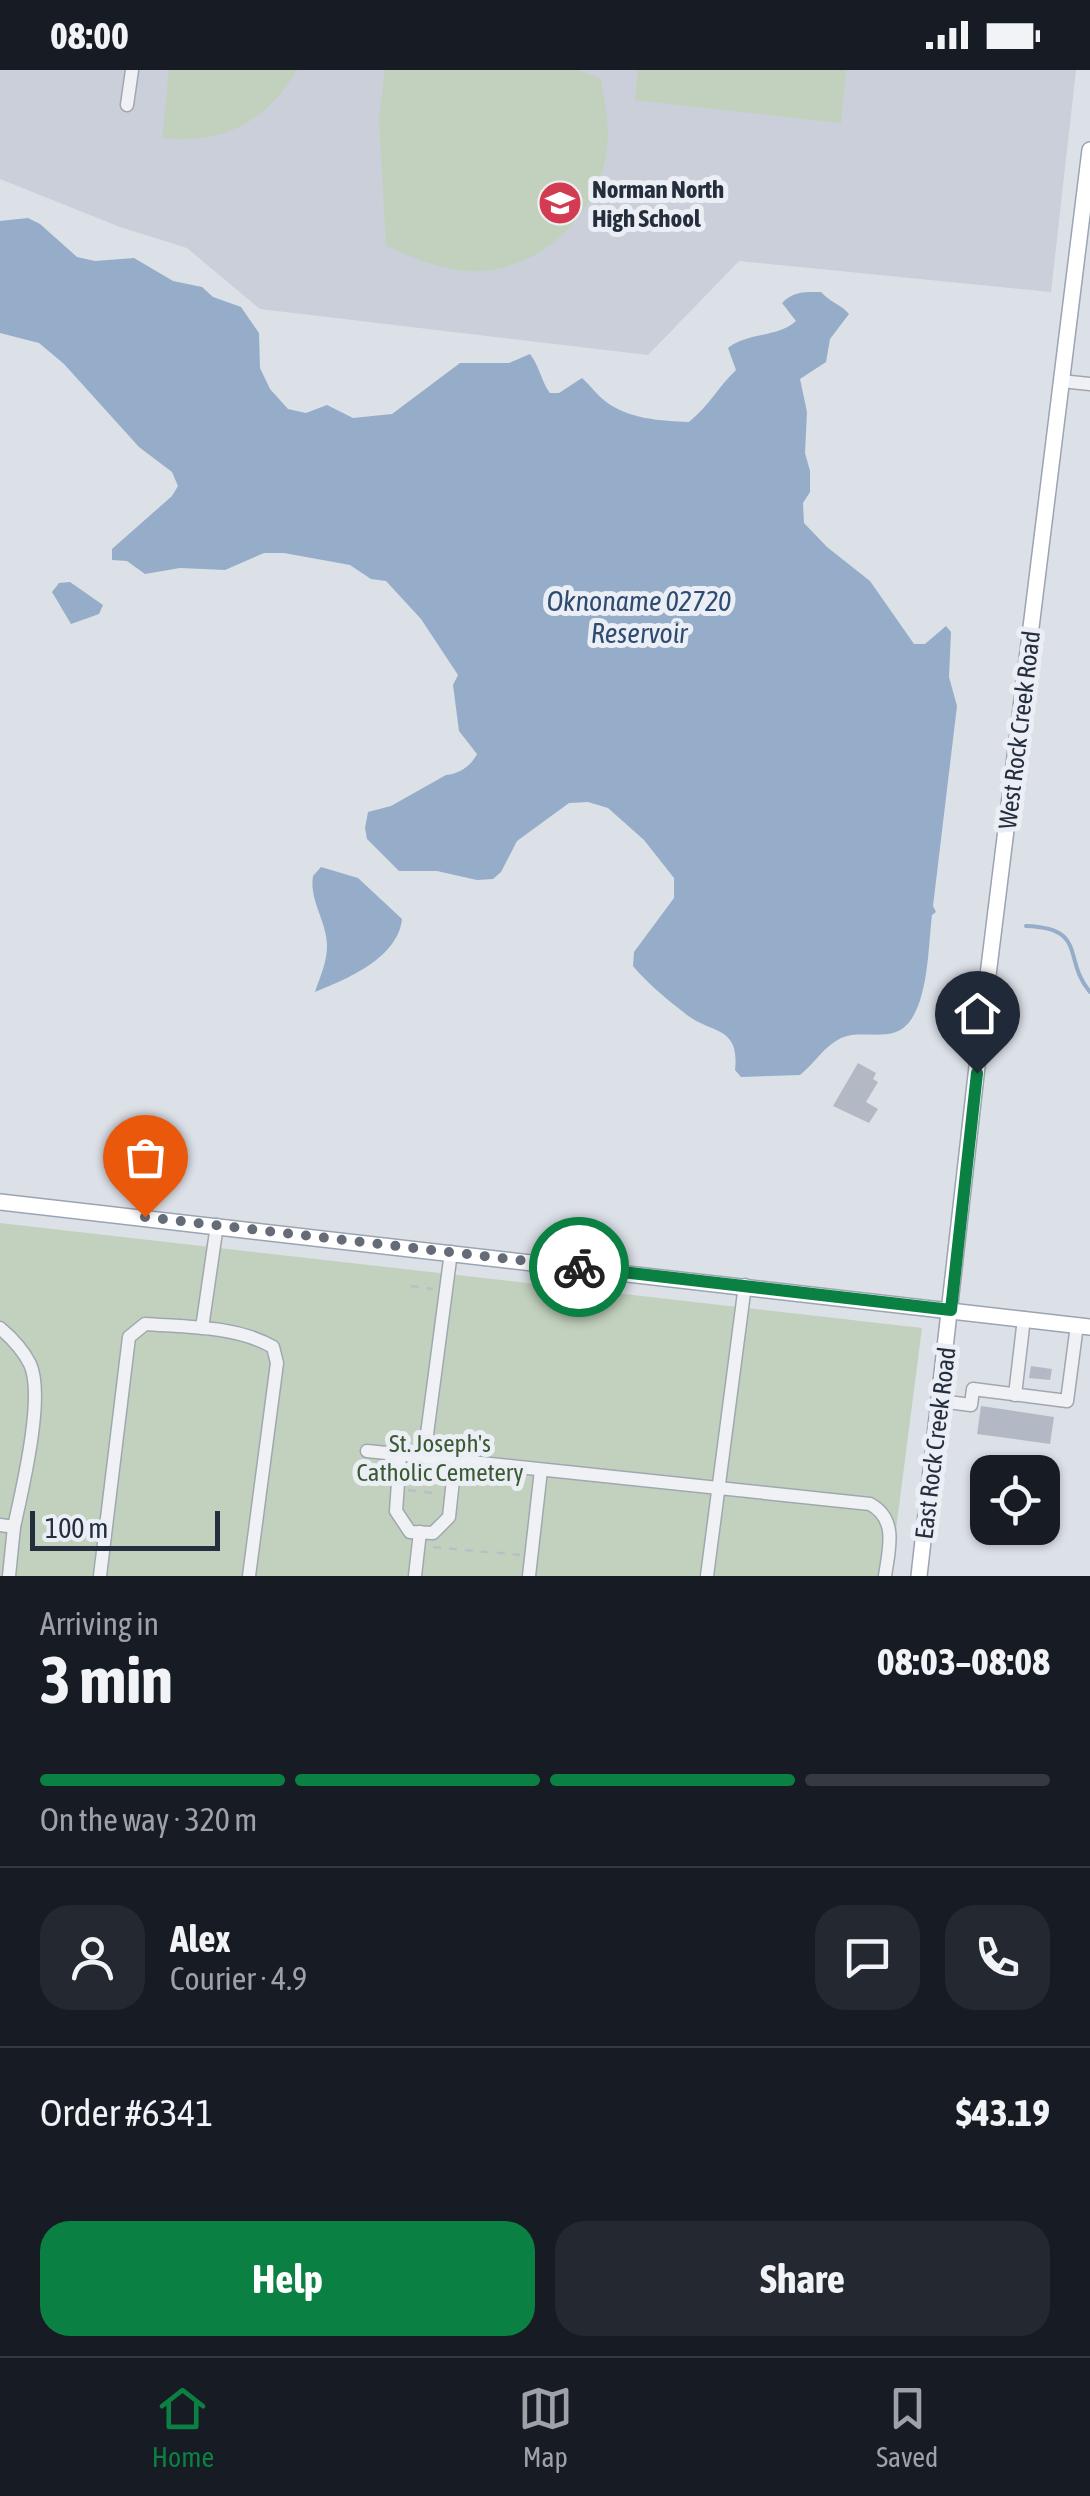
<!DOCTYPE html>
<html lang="en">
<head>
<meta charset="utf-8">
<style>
  :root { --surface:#171b24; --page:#242831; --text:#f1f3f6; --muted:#9ea1a6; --line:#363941; --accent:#0b8043 }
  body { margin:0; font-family:"Asap Condensed",sans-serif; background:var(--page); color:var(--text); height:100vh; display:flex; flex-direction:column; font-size:38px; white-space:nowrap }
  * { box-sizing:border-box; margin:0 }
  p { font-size:32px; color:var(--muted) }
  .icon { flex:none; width:55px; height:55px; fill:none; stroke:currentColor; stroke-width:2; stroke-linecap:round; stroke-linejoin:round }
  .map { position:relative; height:1506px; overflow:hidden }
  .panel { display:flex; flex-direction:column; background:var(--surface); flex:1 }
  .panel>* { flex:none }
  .buttons { position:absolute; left:970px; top:1385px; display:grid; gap:20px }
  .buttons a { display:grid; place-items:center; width:90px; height:90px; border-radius:20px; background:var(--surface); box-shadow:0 2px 8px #0004; font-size:50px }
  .scale { position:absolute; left:30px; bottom:25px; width:190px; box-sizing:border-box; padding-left:10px; border:5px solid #252e3d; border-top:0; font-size:28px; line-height:35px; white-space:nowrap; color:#252e3d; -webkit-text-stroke:8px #ebeff5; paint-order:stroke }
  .pin { position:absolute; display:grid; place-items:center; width:85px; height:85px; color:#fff; margin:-102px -42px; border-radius:50% 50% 50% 0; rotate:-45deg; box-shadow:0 0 10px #0007 }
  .pin .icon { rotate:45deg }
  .courier { position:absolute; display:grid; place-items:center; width:100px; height:100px; margin:-50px; border:8px solid #0b8043; border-radius:50%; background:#fff; color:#222; box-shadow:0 2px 12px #0007 }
  .summary em { font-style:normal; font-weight:700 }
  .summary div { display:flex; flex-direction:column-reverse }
  .summary { display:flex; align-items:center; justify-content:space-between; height:170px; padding:0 40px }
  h1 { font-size:65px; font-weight:700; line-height:75px }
  .bar { display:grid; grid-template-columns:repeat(4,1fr); gap:15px 10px; align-content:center; height:120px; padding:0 40px }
  .bar i { height:12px; border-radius:8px; background:var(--line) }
  .bar .active { background:var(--accent) }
  .bar p { grid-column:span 4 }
  .line { display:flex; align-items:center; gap:25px; padding:0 40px; border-top:2px solid var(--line) }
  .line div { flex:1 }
  .round { display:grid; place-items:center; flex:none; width:105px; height:105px; border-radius:30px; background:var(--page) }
  .primary-button { display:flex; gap:20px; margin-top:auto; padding:20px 40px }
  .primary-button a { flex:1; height:115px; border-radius:30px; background:var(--accent); color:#fff; font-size:40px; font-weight:700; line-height:115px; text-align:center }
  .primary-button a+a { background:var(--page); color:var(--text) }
  .status { display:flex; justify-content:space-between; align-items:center; height:70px; padding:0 50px; background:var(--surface); direction:ltr }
  .status svg { height:28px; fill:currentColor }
  .menu { display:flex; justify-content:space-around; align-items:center; height:140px; border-top:2px solid var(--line); background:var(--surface); font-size:28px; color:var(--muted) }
  .menu a { display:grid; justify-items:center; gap:5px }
  .menu .active { color:var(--accent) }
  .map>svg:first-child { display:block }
  .built { fill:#cacfd9 }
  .green { fill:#c2d1bd }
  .water { fill:#95adc9 }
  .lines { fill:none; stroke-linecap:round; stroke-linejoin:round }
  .stream { stroke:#95adc9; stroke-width:4 }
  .building { fill:#b3b9c4 }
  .minor-casing { stroke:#a1a7b1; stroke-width:15 }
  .major-casing { stroke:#9ba4b3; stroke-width:18 }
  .path { stroke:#babec5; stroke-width:2.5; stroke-dasharray:8 8; stroke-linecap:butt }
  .minor { stroke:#eff1f5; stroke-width:12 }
  .major { stroke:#fff; stroke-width:15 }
  .done { stroke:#656c78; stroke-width:10; stroke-dasharray:0 18 }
  .route { stroke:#0b8043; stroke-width:12 }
  .labels { text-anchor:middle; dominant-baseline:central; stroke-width:10; stroke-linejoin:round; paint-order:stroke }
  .poi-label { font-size:25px; font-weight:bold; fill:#252e3d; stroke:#ebeff5; text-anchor:start }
  .street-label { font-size:25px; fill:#252e3d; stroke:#ebeff5 }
  .park-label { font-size:25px; fill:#395a32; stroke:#ebeff5 }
  .water-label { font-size:28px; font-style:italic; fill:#2e4c72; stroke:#ebeff5 }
</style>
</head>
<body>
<div class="status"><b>08:00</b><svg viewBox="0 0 49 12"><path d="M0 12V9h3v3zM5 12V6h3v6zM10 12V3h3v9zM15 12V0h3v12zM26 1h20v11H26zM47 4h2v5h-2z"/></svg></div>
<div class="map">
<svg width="1090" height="1506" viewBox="0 0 1090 1506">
  <rect width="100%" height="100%" fill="#dce0e7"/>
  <path class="built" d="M0 0H1076L1051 222 739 191 648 285 260 239 187 178 120 157 0 109Z"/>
  <g class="green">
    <path d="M169 0H297C267 52 221 75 162 68Z"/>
    <path d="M385 0H576L601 8C604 30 610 54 607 77 601 145 536 206 466 201 438 199 412 187 386 176L379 49Z"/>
    <path d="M638 0H846L841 53 635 30Z"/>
    <path d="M0 1153 922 1258 890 1506H0Z"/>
  </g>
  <g class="water">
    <path d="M28 148 40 154 77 187 95 191 134 188 173 211 202 217 213 227 241 237 259 263 260 298 270 319 288 339 306 343 327 335 353 348 392 344 460 293H509L530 284C540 297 541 311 550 323H559L582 308C590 315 596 324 605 331 628 349 661 351 689 352 709 336 718 317 736 300L728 278C748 262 777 268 796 251L782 233C794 221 804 222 821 222 831 233 842 235 849 244L830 269 826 292 800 309 807 342 805 383 810 401V422L803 433 804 453 827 477 870 511 914 574H925L946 556 951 562 949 607 957 636 933 836 936 842 932 845C928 876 929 950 896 962 879 968 857 961 841 968 823 977 815 993 800 1005L741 1007 735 1000C740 956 712 964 687 945 668 930 649 915 633 896L634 882 674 828V808L644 770 608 738 588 732 569 733 517 771 501 802 493 809 477 810 437 801H399L367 769 365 758 368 742 391 736 446 705C459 704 471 696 477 684L459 661 453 615 458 605 421 549 386 511 371 509 350 495 284 483H264L225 500 180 498 145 504 127 491 112 490V479L172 426 178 416 172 402 139 377 64 294 39 273 0 263V151Z"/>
    <path d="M70 512 103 535 99 544 71 554 52 522 59 513Z"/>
    <path d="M321 797 358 808 402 849C398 888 347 909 315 922 320 907 327 892 327 876 327 851 309 831 313 806Z"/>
  </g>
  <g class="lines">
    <path class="stream" d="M1026 856C1088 858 1062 889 1090 922"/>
  </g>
  <g class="building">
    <path d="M858 993 876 1003 873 1009 878 1012 866 1032 878 1039 869 1053 833 1036Z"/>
    <path d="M1031 1296 1052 1299 1050 1310 1029 1308Z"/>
    <path d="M981 1336 1054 1347 1050 1374 977 1364Z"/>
  </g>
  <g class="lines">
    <defs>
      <g id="minor">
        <path d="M127 35 132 0"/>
        <path d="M1061 311 1090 314"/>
        <path d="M0 1258C12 1268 23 1280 30 1294 45 1326 22 1420 14 1457"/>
        <path d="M202 1258 217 1155"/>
        <path d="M1015 1325 1024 1248"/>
        <path d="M940 1331 971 1335 973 1319 1067 1331 1077 1255"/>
        <path d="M367 1381 870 1434C898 1449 889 1479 885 1506"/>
        <path d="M400 1385 396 1441 410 1462 433 1463 449 1447 455 1391"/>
        <path d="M424 1387 451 1182"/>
        <path d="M0 1455 14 1457 9 1506"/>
        <path d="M100 1506 129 1267 145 1254C187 1257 237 1256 273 1277L277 1293 249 1506"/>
        <path d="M415 1506 420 1462"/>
        <path d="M529 1506 541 1400"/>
        <path d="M707 1506 745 1215"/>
      </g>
      <g id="major">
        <path d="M0 1132 1090 1257"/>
        <path d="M919 1506 980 970 1090 80"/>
      </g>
    </defs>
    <use href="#minor" class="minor-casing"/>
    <use href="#major" class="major-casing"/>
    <g class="path">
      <path d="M411 1216 433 1219"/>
      <path d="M408 1420 440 1424"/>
      <path d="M433 1477 520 1485"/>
    </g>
    <use href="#minor" class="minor"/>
    <use href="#major" class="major"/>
  </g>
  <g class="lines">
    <path class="done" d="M145 1147 579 1197"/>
    <path class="route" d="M579 1197 951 1240 977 1003"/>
  </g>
  <defs>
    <symbol id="school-disc" viewBox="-11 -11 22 22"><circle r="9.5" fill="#d23b50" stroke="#ebeff5"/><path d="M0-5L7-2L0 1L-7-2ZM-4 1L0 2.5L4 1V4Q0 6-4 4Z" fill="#fff"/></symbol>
  </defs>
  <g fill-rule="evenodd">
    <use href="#school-disc" x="535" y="108" width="50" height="50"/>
  </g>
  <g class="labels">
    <g class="poi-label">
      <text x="592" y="119">Norman North<tspan x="592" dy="29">High School</tspan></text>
    </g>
    <g class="street-label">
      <text transform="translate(1019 660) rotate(-83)">West Rock Creek Road</text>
      <text transform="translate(935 1373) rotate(-83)">East Rock Creek Road</text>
    </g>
    <g class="park-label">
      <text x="440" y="1373">St. Joseph's<tspan x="440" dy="29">Catholic Cemetery</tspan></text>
    </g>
    <g class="water-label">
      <text x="639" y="531">Oknoname 02720<tspan x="639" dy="32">Reservoir</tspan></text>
    </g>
  </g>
</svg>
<div class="buttons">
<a><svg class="icon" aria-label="locate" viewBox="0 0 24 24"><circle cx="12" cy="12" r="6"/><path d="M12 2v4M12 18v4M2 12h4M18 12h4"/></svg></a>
</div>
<div class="scale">100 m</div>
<div class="pin" style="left:145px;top:1147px;background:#ea580c"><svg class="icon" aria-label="bag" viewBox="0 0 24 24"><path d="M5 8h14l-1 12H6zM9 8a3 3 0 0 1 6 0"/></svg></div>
<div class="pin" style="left:977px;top:1003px;background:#1f2937"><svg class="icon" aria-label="home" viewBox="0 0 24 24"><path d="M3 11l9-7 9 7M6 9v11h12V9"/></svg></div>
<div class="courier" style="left:579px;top:1197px"><svg class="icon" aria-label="bike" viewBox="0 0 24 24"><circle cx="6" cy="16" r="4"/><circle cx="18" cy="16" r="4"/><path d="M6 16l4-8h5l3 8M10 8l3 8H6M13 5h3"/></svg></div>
</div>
<section class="panel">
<div class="summary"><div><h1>3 min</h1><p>Arriving in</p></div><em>08:03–08:08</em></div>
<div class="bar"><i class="active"></i><i class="active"></i><i class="active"></i><i></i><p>On the way · 320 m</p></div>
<div class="line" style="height:180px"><a class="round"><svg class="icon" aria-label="person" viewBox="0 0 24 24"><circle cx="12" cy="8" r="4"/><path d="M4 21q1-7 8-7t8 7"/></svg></a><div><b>Alex</b><p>Courier · 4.9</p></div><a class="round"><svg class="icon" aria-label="chat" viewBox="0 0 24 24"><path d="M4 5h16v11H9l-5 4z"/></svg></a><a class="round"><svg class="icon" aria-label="phone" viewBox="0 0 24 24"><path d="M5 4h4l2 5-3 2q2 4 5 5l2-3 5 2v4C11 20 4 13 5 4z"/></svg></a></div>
<div class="line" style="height:130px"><div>Order #6341</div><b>$43.19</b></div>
<div class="primary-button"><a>Help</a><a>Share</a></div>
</section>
<nav class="menu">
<a class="active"><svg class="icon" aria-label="home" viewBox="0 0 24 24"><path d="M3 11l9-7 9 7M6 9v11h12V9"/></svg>Home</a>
<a><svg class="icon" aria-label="map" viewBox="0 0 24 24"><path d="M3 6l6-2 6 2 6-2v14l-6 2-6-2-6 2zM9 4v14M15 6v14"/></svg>Map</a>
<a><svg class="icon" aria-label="saved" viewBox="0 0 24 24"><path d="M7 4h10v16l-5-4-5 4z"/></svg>Saved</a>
</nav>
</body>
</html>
